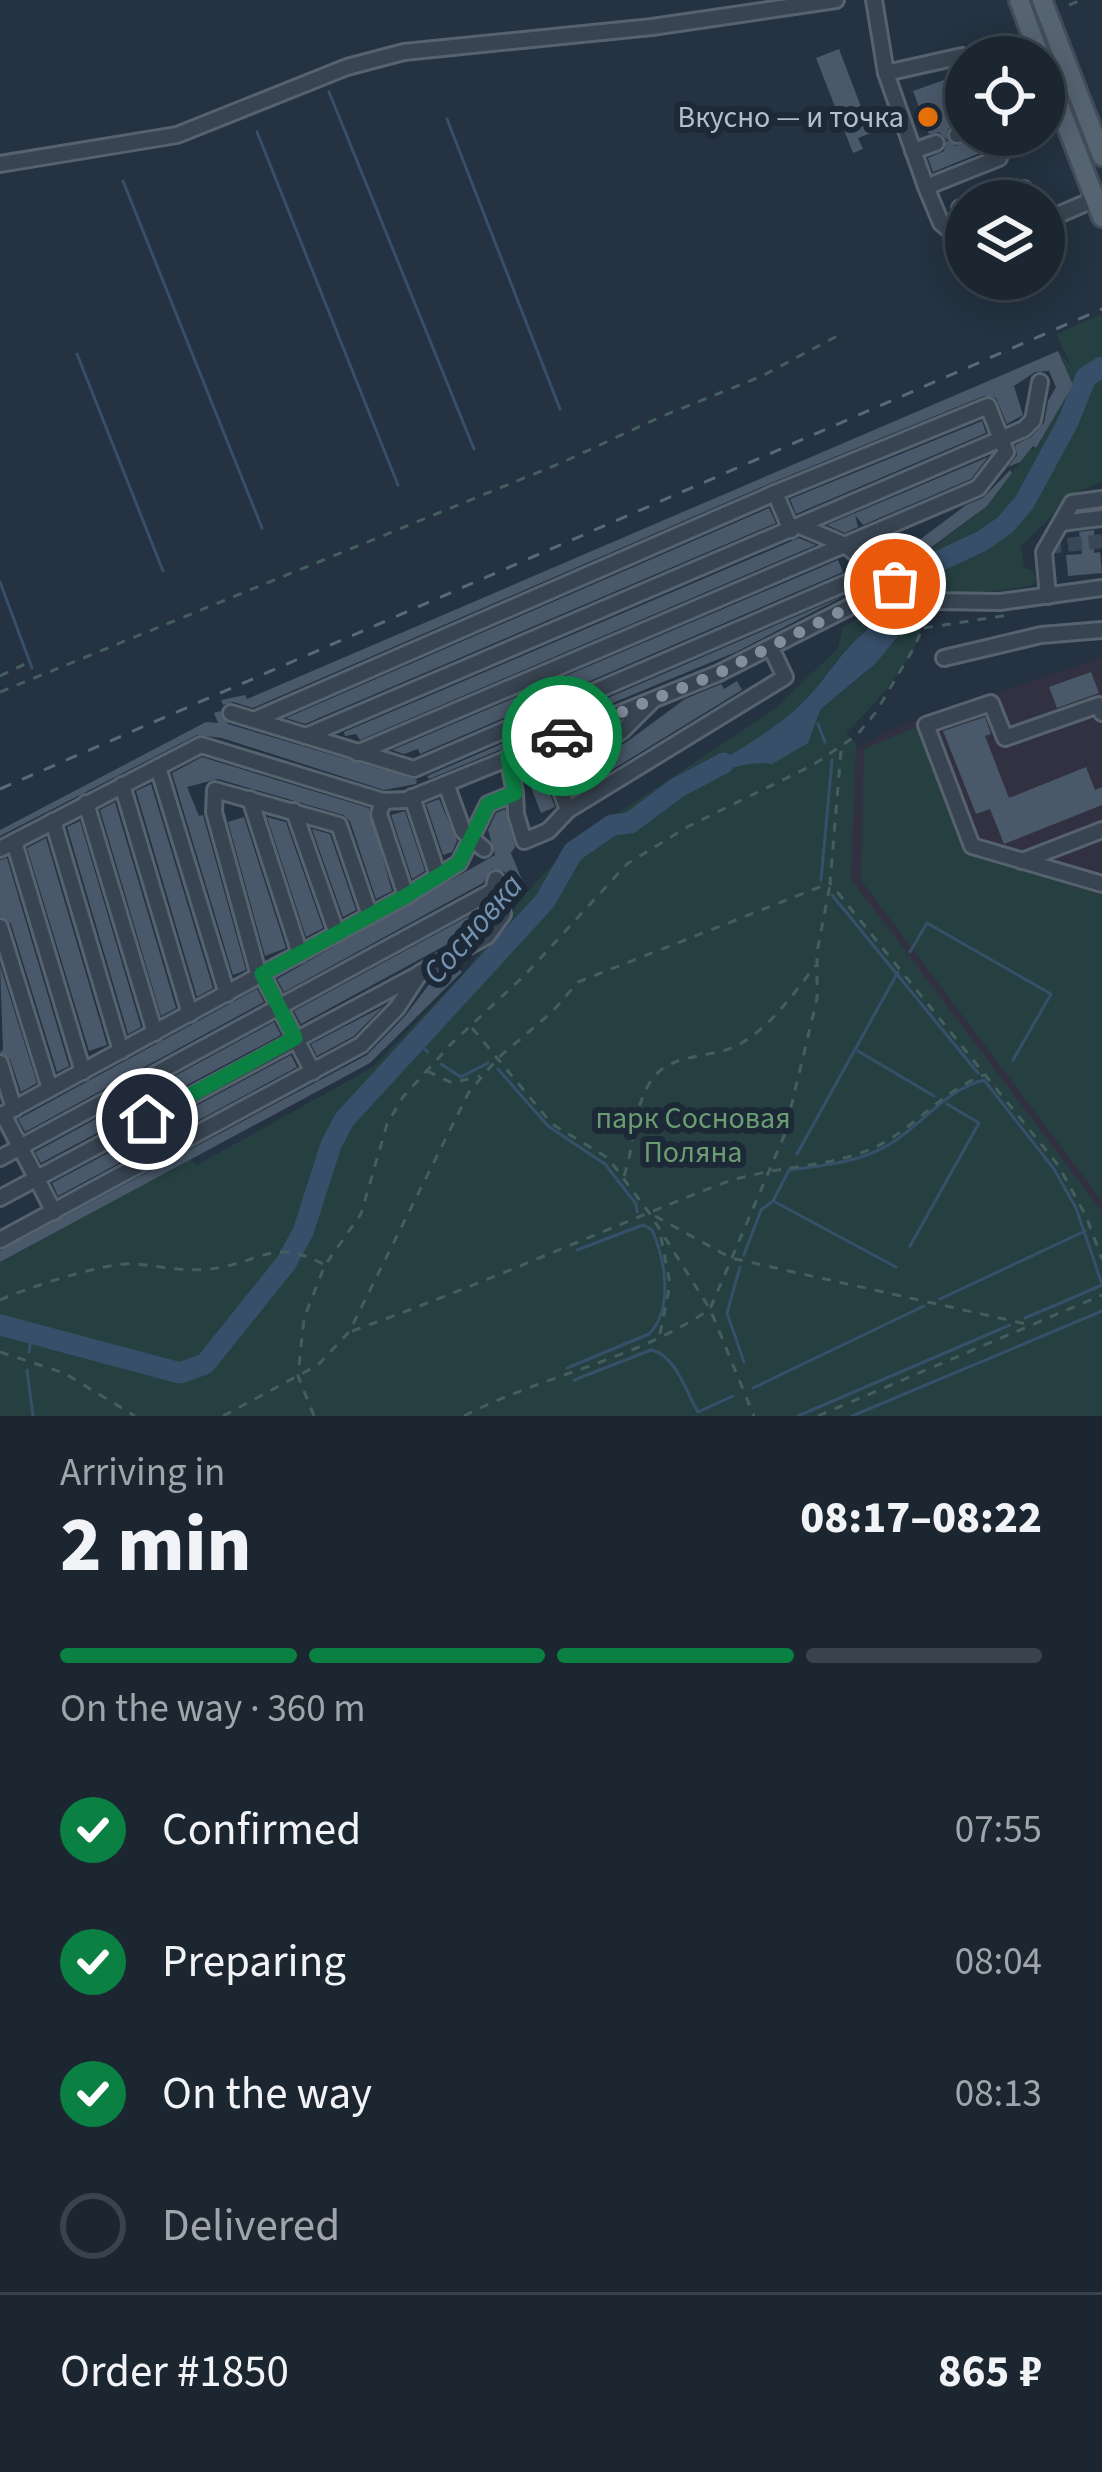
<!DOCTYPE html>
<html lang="en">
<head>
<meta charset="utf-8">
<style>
  :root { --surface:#1b2631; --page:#28323d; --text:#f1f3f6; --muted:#a0a5ab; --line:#39434d; --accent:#0b8043 }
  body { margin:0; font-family:"Source Sans 3",sans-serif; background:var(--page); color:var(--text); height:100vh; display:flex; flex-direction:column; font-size:45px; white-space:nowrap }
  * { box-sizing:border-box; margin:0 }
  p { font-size:39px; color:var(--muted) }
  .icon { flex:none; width:66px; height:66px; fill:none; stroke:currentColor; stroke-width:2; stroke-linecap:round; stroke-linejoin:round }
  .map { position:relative; height:1416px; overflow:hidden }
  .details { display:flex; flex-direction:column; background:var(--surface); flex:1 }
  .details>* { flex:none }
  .buttons { position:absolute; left:945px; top:36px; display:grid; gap:24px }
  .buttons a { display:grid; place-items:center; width:120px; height:120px; border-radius:50%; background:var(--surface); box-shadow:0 6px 30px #0003,0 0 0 3px var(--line); font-size:60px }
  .pin { position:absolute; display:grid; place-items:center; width:102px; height:102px; color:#fff; margin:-51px; border:6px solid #fff; border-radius:50%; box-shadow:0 3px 12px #0007 }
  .courier { position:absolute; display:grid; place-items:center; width:120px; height:120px; margin:-60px; border:9px solid #0b8043; border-radius:50%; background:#fff; color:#222; box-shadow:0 3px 15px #0007 }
  .headline em { font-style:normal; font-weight:800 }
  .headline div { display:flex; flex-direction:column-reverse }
  .headline { display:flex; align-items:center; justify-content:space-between; height:204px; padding:0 60px }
  h1 { font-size:78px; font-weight:800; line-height:90px }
  .bar { display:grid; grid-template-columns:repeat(4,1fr); gap:18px 12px; align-content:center; height:144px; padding:0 60px }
  .bar i { height:15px; border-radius:9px; background:var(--line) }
  .bar .selected { background:var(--accent) }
  .bar p { grid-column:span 4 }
  .line { display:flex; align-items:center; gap:30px; padding:0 60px; border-top:3px solid var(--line) }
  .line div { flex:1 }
  ol { padding:0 60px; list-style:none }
  li { display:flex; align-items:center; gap:36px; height:132px }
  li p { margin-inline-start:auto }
  li .icon { padding:12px; border-radius:50%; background:var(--accent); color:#fff; stroke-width:4 }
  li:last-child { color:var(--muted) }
  li i { width:66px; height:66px; border:6px solid var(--line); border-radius:50% }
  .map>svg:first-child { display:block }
  .medical { fill:#323141 }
  .green { fill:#264042; fill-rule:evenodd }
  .water { fill:#374f69 }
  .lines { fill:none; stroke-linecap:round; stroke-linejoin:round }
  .stream { stroke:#374f69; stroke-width:3 }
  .river { stroke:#374f69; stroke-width:21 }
  .building { fill:#4a596a }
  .minor-tunnel { stroke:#3a4756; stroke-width:14; stroke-dasharray:14 7; stroke-linecap:butt }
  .minor-casing { stroke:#56626e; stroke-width:20 }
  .major-casing { stroke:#424d5a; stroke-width:24 }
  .path { stroke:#445d5f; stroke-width:3; stroke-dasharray:9 9; stroke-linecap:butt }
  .minor { stroke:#384451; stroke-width:14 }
  .major { stroke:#566371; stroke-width:18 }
  .rail { stroke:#5a6878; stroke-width:3; stroke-dasharray:12 12; stroke-linecap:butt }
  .done { stroke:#828e9b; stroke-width:12; stroke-dasharray:0 21.6 }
  .route { stroke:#0b8043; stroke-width:15 }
  .food-dot { fill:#e8710a; stroke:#1d2936; stroke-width:4.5 }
  .labels { text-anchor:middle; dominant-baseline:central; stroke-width:12; stroke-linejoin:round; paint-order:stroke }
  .poi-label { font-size:30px; fill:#b5bfcb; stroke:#1d2936; text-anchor:end }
  .park-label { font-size:30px; fill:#6b9d73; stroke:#1d2936 }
  .water-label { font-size:33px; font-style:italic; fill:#7391b0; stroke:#1d2936 }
</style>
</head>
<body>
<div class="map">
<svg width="1102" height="1416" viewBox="0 0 1102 1416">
  <rect width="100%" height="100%" fill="#243241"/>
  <path class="medical" d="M1102 657V1213L837 882 849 753 889 730Z"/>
  <g class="green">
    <path d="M1102 314V482L1075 493 1021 546 1024 568 1032 570 1037 579 1031 586C991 592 935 602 906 569L989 504 1029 450 1036 448 1073 385 1058 351 1071 366 1056 334Z"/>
    <path d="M900 596C909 600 918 602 922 613 931 645 867 713 846 733L856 744 851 879 1102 1212V1416H0V1262L191 1159 197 1165 373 1067 464 973 527 892 573 843 775 709 838 648 843 627ZM891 618 897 639 860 678 820 710 798 708C826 681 850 630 891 618Z"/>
    <path d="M917 727 966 853 1102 895V1201L861 880 864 749Z"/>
  </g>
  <path class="water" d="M891 618 897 624V638L874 665 820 710 808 743 772 764C748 759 726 773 701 773 733 753 768 734 796 709 827 683 849 630 891 618Z"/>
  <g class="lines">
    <g class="stream">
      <path d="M329 92 474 449"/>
      <path d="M447 119 560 409"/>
      <path d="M257 132 398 485"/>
      <path d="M123 181 262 528"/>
      <path d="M77 354 163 571"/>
      <path d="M0 582 32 668"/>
      <path d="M818 724 825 742"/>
      <path d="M821 880 832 760"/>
      <path d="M832 895 978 1073"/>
      <path d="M910 952 927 923 1051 994 1013 1060"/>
      <path d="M417 1042 428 1052"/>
      <path d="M858 1051 934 1096"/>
      <path d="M441 1064 461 1077 488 1063"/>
      <path d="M498 1069 548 1126 605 1164 636 1204 637 1212"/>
      <path d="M797 1154 898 972"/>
      <path d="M775 1202 896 1267"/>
      <path d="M910 1246 979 1123 947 1104"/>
      <path d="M744 1255 761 1210 773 1201 789 1170C823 1165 859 1163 890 1144 921 1125 947 1089 984 1080L1054 1169 1076 1208 1102 1284"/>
      <path d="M740 1267 727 1313 744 1362"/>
      <path d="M940 1299 1085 1231"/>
      <path d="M1025 1318 1100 1286"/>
      <path d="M29 1352 32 1333"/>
      <path d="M567 1368 649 1334C674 1309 665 1259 652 1230L643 1225 577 1250"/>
      <path d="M27 1370 33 1416"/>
      <path d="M574 1380 651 1350C676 1355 686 1392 698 1412L733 1396"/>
      <path d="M753 1388 924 1306"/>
      <path d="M798 1416 1010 1325"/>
      <path d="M852 1416 1102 1311"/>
    </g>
    <g class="river">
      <path d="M875 636 922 569 982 541 1005 525 1024 503 1068 422 1086 377 1102 367"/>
      <path d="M0 1325 180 1373 205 1364 286 1263 303 1232 331 1145 344 1120 545 901 573 852 612 825 630 823 677 788 724 763"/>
    </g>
  </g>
  <g class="building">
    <path d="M839 49 871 133 858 138 863 149 853 153 816 58Z"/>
    <path d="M947 79 963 121 948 129 947 140 956 146 975 139 980 153 933 172 928 158 944 151 947 140 939 132 929 134 913 91Z"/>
    <path d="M1058 351 1073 385 1036 448 1033 446 1020 462 1008 467 1017 455 1015 445 1031 437 1044 423 1048 401 1056 387 1049 371 1035 372 1014 386 1023 415 1007 424 996 398 984 396 771 483 253 708 233 702 223 705 221 700 245 695 247 699Z"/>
    <path d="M982 421 986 433 796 514 790 499Z"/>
    <path d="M988 457 971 479 863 525 855 515 858 527 845 533 827 525Z"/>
    <path d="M1010 470 1012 473 987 506 898 572 890 562 966 505 983 498Z"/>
    <path d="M769 508 776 523 305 724 286 718Z"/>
    <path d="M1094 530V553L1100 552 1102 573 1068 576 1066 555 1082 554 1079 532Z"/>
    <path d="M799 538 816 545 360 740 356 734 345 736 344 732Z"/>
    <path d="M838 560 843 572 420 754 418 749 404 754 392 750Z"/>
    <path d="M846 595 736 652 429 779 427 776Z"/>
    <path d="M1091 672 1099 693 1057 708 1049 687Z"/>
    <path d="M737 681 742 690 574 793 568 777 628 741 685 699 721 684 724 689Z"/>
    <path d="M220 711 228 724 417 780 416 784 384 790 222 738 197 735 0 836V830L206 722 218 723 214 713Z"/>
    <path d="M985 717 991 734 985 736 1009 798 1086 767 1095 790 1102 787V805L1004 844 990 809 976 814 943 731Z"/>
    <path d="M202 757 369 808 392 891 376 899 350 821 343 815 218 779 187 787 199 816 203 815 246 970 233 975 172 773Z"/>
    <path d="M544 761 543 776 555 807 541 813 523 767Z"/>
    <path d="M151 784 213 988 197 997 136 791Z"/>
    <path d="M439 799 457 841 452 852 443 855 426 804Z"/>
    <path d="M115 802 176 1008 161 1016 100 810Z"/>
    <path d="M505 809 515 847 511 853 527 892 513 898 505 872 492 869 483 883 284 992 277 979 495 855 488 830 496 813Z"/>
    <path d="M405 811 425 871 412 879 391 815Z"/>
    <path d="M244 817 286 948 265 956 228 822Z"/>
    <path d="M267 817 286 822 323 928 306 937Z"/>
    <path d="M80 821 141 1027 128 1034 67 827Z"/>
    <path d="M312 829 330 834 356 910 343 917Z"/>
    <path d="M46 838 107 1045 89 1051 27 848Z"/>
    <path d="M7 858 69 1066 57 1072 11 924 0 916V860Z"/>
    <path d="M486 907 490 913 479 920V927L301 1024 294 1011Z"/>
    <path d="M0 965 37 1083 21 1092 10 1059 0 1052 3 1050Z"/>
    <path d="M456 966 462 972 370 1063 0 1262V1251L367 1055 405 1016 434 978Z"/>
    <path d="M257 989 264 1002 25 1132 18 1119 22 1117Z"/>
    <path d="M384 1006 354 1036 317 1056 311 1044Z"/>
    <path d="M274 1022 281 1035 41 1163 35 1152Z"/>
    <path d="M291 1055 297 1067 58 1196 52 1183Z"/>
  </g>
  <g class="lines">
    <path class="minor-tunnel" d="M1047 547 1102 541"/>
    <defs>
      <g id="minor">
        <path d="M874 0 886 73 926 187 941 223 957 236H966"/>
        <path d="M886 73 962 56 966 67"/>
        <path d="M957 135 966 132"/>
        <path d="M913 151 936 143"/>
        <path d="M0 164 177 135 347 67 404 52 652 27 836 0"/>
        <path d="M926 187 999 158 991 135"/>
        <path d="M990 201 1024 189 1028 201"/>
        <path d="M960 208 966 207"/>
        <path d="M1044 221 1095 199"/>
        <path d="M775 493 791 530"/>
        <path d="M1061 523 1102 518"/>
        <path d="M800 526 845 545 895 584 934 601 1000 602 1102 588"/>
        <path d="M1048 596 1044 552 1072 503 1102 499"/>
        <path d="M944 658 1041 635 1102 630"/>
        <path d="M231 713 414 769 853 580 865 564"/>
        <path d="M1102 713 1099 705 1005 738 991 703 926 725 972 846 1102 884"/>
        <path d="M254 720 775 493 988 406 1006 452 978 488 357 753"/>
        <path d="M306 736 1024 429 1033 420 1040 382"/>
        <path d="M158 767 227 994"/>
        <path d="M446 784 463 831 484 849"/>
        <path d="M122 785 190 1014"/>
        <path d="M515 793 516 814 524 841 548 831 568 810 785 677 771 648"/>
        <path d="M412 797 438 876"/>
        <path d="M250 799 300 954"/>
        <path d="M383 801 379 814 406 896"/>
        <path d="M86 803 155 1033"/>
        <path d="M568 810 554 772 622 731 651 702"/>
        <path d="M294 811 337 934"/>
        <path d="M53 821 121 1051"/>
        <path d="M14 842 83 1072"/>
        <path d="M0 849 201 745 383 801 406 800 719 673 895 584"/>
        <path d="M1022 861 1102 830"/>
        <path d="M0 927 50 1089"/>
        <path d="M262 974 313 1072"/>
        <path d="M259 976 214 812 215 790 339 825 370 916"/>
        <path d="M0 1063 14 1109"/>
        <path d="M3 1114 54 1212"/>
        <path d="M0 1116 406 896 459 863 488 804 515 793 508 757"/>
        <path d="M0 1158 493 891 496 879"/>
        <path d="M0 1198 419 974"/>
        <path d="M0 1240 361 1045 397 1008 420 973 487 936 503 914 493 891"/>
      </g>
      <g id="major">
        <path d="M1019 0 1040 57"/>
        <path d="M1042 0 1102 156"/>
        <path d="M1044 67 1102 217"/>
      </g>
    </defs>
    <use href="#minor" class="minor-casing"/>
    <use href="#major" class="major-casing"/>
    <g class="path">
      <path d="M1069 5 1081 0"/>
      <path d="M924 628 1009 615"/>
      <path d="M0 676 27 663"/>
      <path d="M0 692 561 463 658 418 762 376 837 336"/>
      <path d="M841 751 830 883 1058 1165 1086 1216 1102 1259"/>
      <path d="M472 1028 552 1124 608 1158 650 1214 710 1309 754 1416"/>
      <path d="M427 1071 452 1083 480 1076"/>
      <path d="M624 1176C635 1145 633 1104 653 1078 673 1052 711 1059 738 1045 770 1028 794 993 816 965"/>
      <path d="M655 1216 731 1258 1031 1325"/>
      <path d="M0 1300C26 1288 108 1261 135 1264 160 1266 184 1272 209 1269 260 1264 272 1236 325 1265"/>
      <path d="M352 1331C476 1287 596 1233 718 1185 767 1166 821 1169 869 1150 912 1132 941 1091 984 1075"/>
      <path d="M660 1334 670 1284 660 1232"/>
      <path d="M0 1352 64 1373 135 1416"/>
      <path d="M223 1416 318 1365 349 1332 469 1092 498 1058 552 1012 578 982 830 883"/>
      <path d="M314 1416 298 1376 304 1318 325 1265 361 1214 387 1124 403 1097 452 1043 525 975 627 864 689 826 813 765 857 735 876 712 915 646 929 612"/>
      <path d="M464 1416C543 1375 636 1360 710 1309L784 1136 817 999V952L830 885"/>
      <path d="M818 1416 1102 1295"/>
    </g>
    <use href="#minor" class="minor"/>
    <use href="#major" class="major"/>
    <path class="rail" d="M0 789 1102 309"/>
  </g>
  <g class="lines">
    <path class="done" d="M562 736 719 673 895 584"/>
    <path class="route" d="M147 1119 295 1038 262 974 406 896 459 863 488 804 515 793 508 757 562 736"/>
  </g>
  <circle class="food-dot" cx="928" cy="117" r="12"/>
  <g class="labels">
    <g class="poi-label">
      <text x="904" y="117">Вкусно — и точка</text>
    </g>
    <g class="park-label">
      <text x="693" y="1118">парк Сосновая<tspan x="693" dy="34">Поляна</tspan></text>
    </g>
    <g class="water-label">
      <text transform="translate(473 929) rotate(-49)">Сосновка</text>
    </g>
  </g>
</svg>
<div class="buttons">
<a><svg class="icon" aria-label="locate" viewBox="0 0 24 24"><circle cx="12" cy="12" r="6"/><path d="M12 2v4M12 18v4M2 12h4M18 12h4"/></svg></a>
<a><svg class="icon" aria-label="layers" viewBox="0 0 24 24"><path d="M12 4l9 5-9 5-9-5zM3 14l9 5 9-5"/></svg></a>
</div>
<div class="pin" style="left:895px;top:584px;background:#ea580c"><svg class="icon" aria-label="bag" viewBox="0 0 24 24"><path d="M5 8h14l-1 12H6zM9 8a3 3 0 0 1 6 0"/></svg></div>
<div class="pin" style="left:147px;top:1119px;background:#1f2937"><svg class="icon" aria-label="home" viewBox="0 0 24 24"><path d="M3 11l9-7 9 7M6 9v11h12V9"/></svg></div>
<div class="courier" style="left:562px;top:736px"><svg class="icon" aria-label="car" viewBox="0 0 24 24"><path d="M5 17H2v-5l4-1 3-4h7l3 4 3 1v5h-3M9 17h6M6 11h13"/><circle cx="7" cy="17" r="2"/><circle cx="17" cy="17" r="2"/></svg></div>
</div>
<section class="details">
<div class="headline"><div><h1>2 min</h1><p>Arriving in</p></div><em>08:17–08:22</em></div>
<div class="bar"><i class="selected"></i><i class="selected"></i><i class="selected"></i><i></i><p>On the way · 360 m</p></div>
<ol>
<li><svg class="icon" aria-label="check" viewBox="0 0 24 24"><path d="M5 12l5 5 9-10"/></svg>Confirmed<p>07:55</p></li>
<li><svg class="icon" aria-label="check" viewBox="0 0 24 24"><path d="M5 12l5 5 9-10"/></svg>Preparing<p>08:04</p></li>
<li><svg class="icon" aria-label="check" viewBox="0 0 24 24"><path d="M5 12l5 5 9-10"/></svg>On the way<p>08:13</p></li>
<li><i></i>Delivered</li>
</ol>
<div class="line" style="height:156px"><div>Order #1850</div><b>865 ₽</b></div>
</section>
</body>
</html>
